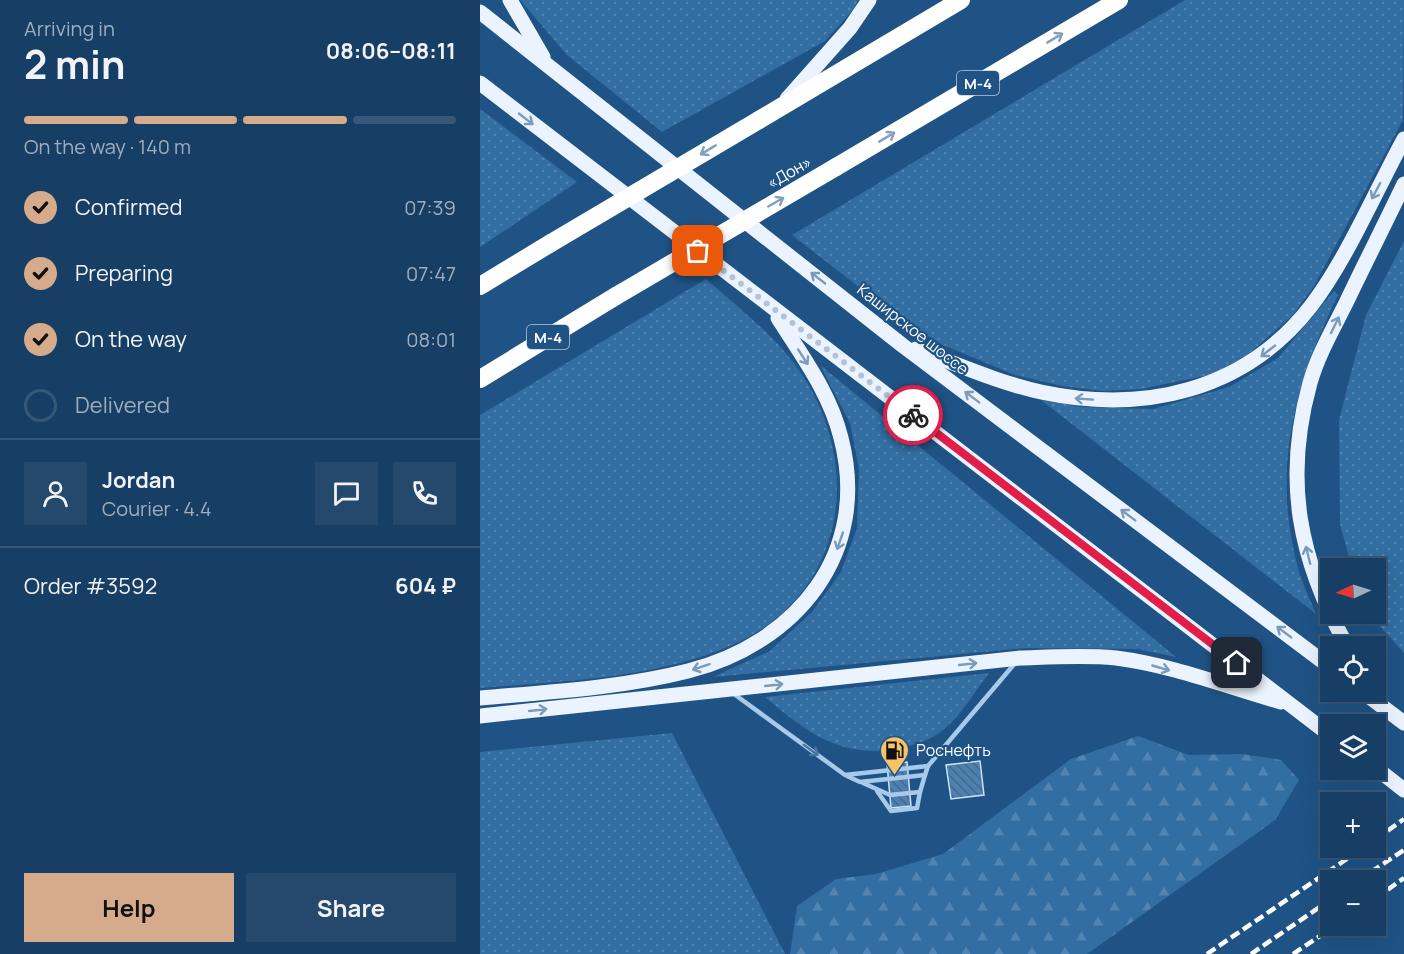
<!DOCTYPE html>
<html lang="en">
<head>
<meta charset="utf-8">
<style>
  :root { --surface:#173e64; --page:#24496d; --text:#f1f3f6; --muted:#9eaebf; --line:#365778; --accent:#d6ab8b }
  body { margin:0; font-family:Manrope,sans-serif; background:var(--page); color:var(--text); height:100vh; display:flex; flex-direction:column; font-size:22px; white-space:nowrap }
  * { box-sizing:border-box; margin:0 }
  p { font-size:20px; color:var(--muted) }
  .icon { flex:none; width:33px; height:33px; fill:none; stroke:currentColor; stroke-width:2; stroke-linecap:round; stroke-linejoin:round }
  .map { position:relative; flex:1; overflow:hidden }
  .sheet { display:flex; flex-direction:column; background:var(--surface); width:480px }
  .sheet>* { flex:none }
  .needle { width:39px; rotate:266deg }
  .tools { position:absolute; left:840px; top:558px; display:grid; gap:12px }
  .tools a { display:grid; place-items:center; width:66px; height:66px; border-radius:0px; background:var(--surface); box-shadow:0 6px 24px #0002,0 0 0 2px var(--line); font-size:30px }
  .pin { position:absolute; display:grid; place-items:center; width:51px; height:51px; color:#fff; margin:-26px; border-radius:12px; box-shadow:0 3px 9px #0006 }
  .courier { position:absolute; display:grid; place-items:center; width:60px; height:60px; margin:-30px; border:4px solid #e11d48; border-radius:50%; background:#fff; color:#222; box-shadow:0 2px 8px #0007 }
  .summary em { font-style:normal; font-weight:700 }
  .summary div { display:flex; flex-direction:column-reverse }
  .summary { display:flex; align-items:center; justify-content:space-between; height:102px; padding:0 24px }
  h1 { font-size:39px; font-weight:700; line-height:45px }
  .bar { display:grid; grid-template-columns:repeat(4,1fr); gap:9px 6px; align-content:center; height:72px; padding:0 24px }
  .bar i { height:8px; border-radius:4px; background:var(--line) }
  .bar .active { background:var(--accent) }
  .bar p { grid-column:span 4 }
  .line { display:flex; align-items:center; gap:15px; padding:0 24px; border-top:2px solid var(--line) }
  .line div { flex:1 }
  .round { display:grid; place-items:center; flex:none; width:63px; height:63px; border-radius:0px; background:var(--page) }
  ol { padding:0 24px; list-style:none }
  li { display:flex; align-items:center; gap:18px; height:66px }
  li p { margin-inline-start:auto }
  li .icon { padding:6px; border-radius:50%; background:var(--accent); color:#111; stroke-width:4 }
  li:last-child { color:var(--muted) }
  li i { width:33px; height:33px; border:3px solid var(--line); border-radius:50% }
  .button { display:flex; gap:12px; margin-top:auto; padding:12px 24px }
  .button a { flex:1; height:69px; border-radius:0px; background:var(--accent); color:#111; font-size:24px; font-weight:700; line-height:69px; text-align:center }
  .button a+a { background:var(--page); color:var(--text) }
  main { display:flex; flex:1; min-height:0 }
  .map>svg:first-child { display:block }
  .grass { fill:url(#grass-dots) }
  .forest { fill:url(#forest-firs) }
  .building { fill:url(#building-back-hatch); stroke:#cbe3f7; stroke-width:1.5 }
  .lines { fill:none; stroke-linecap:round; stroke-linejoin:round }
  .lane { stroke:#a7caea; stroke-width:4.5 }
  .primary { stroke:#ebf4fe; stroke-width:15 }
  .highway { stroke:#fff; stroke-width:18 }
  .rail { stroke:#fff; stroke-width:4.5; stroke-dasharray:10 4.5; stroke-linecap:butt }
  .highway-bridge { stroke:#fff; stroke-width:18 }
  .oneway { stroke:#84a0bc }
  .oneway2 { stroke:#7b9bbb }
  .oneway3 { stroke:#4877a3 }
  .done { stroke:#b1c3d4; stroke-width:6; stroke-dasharray:0 10.8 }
  .route { stroke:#e11d48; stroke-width:8 }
  .labels { text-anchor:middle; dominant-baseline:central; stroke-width:4.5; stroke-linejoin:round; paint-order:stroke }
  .shield { fill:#1f5385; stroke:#bccbda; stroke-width:1.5 }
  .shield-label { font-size:15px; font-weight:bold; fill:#fff }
  .street-label { font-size:16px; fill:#fff; stroke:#1f5385 }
  .poi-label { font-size:16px; fill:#fff; stroke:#1f5385; text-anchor:start }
</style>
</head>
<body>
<main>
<section class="sheet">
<div class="summary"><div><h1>2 min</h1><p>Arriving in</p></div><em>08:06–08:11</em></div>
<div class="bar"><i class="active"></i><i class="active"></i><i class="active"></i><i></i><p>On the way · 140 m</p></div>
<ol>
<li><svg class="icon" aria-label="check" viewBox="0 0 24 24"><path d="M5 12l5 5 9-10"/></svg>Confirmed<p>07:39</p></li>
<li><svg class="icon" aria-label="check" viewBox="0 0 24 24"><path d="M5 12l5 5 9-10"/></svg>Preparing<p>07:47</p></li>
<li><svg class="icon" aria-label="check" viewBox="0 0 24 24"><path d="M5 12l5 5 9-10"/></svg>On the way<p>08:01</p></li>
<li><i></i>Delivered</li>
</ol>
<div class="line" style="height:108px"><a class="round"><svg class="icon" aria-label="person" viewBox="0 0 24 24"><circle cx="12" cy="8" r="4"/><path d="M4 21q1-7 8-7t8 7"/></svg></a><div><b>Jordan</b><p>Courier · 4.4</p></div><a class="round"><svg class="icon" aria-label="chat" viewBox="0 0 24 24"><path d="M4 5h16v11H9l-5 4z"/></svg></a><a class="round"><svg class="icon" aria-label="phone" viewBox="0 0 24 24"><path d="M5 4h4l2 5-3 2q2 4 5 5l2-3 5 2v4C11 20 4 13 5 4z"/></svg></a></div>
<div class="line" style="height:78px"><div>Order #3592</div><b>604 ₽</b></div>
<div class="button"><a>Help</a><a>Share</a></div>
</section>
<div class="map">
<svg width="924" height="954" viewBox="0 0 924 954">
  <defs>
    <pattern id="grass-dots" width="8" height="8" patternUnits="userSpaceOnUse" patternTransform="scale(1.5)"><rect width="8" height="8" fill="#326ea2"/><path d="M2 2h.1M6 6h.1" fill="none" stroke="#5184b0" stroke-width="1.8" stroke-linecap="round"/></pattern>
    <pattern id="forest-firs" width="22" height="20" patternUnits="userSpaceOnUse" patternTransform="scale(1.5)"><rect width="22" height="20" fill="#326ea2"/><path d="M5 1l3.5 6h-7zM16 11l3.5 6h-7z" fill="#5184b0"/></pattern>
    <pattern id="building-back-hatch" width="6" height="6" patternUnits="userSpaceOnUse" patternTransform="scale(1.5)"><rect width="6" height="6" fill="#4b80b0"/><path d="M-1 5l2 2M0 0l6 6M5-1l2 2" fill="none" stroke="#4b6983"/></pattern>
  </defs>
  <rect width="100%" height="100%" fill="#1f5385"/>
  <g class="grass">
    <path d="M40 0H378L373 10 345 41 182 132 87 55Z"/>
    <path d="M705 0H924L923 120 834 286 812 316 765 357 734 374 661 389 622 391 582 386 535 375 463 345 416 316 312 235Z"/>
    <path d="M0 109 97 182 0 247Z"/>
    <path d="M924 241V653L889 614H896V568H872L860 524 859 420 886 315Z"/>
    <path d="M226 279C261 310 300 339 325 379 385 476 361 599 250 646 173 679 82 681 0 688V415Z"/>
    <path d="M854 291 858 295C815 384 791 469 818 568 822 583 830 599 836 614L561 400 602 407 673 409 749 387 798 358Z"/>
    <path d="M340 365 696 657 657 649 547 648 233 677 290 651 332 612 361 572 377 528 379 469 370 423Z"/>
    <path d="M509 673C494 693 479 719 459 733 448 741 434 745 420 748 363 760 327 733 285 697Z"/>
    <path d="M192 733 305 954H0V752Z"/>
  </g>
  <path class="forest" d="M658 736 709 755 762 754 801 760 819 780 795 820 607 954H310L317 906 356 879 396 874 463 854 591 759Z"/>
  <g class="building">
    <path d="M500 761 504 795 471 799 466 765Z"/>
    <path d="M427 762 431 806 411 808 407 764Z"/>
  </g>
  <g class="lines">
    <g class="lane">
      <path d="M254 694 365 775 448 766 536 662"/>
      <path d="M367 776 380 782 445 775 448 766"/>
      <path d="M383 783 410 795 440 792 445 775"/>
      <path d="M397 791 411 811 437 808 440 792"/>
    </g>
    <g class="primary">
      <path d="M30 0 63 57"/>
      <path d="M0 12 422 345 850 667"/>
      <path d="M0 83 850 735"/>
      <path d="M307 99 370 28 389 0"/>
      <path d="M436 349C477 364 519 383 561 392 664 414 765 391 831 306 867 259 895 192 924 139"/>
      <path d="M867 646C819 560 803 480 830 383 838 355 853 329 866 303 885 263 905 224 924 184"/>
      <path d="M883 692 924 723"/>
      <path d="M0 698C69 692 141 688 208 671 317 643 391 553 361 438 350 393 322 356 298 318"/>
      <path d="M0 716 540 658C572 657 604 655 636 658 692 665 748 687 801 702"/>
      <path d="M896 768 924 790"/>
    </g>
    <g class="highway">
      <path d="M279 120 481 0"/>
      <path d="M356 167 639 0"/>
      <path d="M0 286 71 243"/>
      <path d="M0 379 136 296"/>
    </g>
    <g class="rail">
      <path d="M896 839 924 819"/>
      <path d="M879 880 924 850"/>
      <path d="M896 898 924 878"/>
      <path d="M727 954 883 848"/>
      <path d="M771 954 850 900"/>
      <path d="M813 954 855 926"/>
    </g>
    <g class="highway-bridge">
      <path d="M71 243 279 120"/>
      <path d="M136 296 356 167"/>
    </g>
  </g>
  <defs><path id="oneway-shaft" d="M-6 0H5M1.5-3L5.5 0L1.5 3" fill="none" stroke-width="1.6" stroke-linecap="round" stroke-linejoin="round" transform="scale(1.5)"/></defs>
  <g class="oneway">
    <use href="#oneway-shaft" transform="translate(575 38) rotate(-31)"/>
    <use href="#oneway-shaft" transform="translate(407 137) rotate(-31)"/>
    <use href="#oneway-shaft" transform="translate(228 150) rotate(149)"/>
    <use href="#oneway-shaft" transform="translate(296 202) rotate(-30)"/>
  </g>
  <g class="oneway2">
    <use href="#oneway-shaft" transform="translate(46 119) rotate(38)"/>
    <use href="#oneway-shaft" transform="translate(896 191) rotate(118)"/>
    <use href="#oneway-shaft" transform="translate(338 278) rotate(-142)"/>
    <use href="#oneway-shaft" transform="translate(855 325) rotate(-64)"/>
    <use href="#oneway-shaft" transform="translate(788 351) rotate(142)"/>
    <use href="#oneway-shaft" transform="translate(323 357) rotate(57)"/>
    <use href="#oneway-shaft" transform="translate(492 397) rotate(-143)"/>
    <use href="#oneway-shaft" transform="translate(604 399) rotate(-176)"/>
    <use href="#oneway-shaft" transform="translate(648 515) rotate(-143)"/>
    <use href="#oneway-shaft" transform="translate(360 541) rotate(109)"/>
    <use href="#oneway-shaft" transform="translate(828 555) rotate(-104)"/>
    <use href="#oneway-shaft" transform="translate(804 632) rotate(-143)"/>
    <use href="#oneway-shaft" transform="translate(488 664) rotate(-6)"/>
    <use href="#oneway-shaft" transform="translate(221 667) rotate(161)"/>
    <use href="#oneway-shaft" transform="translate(681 668) rotate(16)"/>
    <use href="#oneway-shaft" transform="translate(294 685) rotate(-6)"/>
    <use href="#oneway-shaft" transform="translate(58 710) rotate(-6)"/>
  </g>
  <use class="oneway3" href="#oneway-shaft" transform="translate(331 750) rotate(36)"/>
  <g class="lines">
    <path class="done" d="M218 251 433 415"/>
    <path class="route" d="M433 415 757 663"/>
  </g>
  <defs>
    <symbol id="fuel-pin" viewBox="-11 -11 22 30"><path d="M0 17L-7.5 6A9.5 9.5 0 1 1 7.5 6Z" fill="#f8c367" stroke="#1f5385"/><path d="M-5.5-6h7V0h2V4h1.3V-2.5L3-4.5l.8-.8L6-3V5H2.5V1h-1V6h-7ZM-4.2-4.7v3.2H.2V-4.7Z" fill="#111"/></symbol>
  </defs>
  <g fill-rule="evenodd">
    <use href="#fuel-pin" x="398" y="734" width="33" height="45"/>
  </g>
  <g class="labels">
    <g class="shield">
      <rect x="477" y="71" width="42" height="24" rx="4.5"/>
      <rect x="47" y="325" width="42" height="24" rx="4.5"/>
    </g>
    <g class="shield-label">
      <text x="498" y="83">М-4</text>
      <text x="68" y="337">М-4</text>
    </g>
    <g class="street-label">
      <text transform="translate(309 172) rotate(-30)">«Дон»</text>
      <text transform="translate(433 329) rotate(38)">Каширское шоссе</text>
    </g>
    <g class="poi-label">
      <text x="436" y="750">Роснефть</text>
    </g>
  </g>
</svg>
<div class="tools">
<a><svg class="needle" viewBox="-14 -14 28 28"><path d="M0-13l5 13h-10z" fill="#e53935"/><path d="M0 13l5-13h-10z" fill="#9eaebf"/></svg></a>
<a><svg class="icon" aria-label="locate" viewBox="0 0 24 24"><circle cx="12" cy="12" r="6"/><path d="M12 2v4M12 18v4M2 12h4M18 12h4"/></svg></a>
<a><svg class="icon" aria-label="layers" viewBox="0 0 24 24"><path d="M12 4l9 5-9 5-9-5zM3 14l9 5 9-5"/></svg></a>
<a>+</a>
<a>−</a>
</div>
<div class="pin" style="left:218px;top:251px;background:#ea580c"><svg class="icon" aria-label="bag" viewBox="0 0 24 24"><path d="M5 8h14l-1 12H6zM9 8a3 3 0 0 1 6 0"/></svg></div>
<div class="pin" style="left:757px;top:663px;background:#1f2937"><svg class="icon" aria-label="home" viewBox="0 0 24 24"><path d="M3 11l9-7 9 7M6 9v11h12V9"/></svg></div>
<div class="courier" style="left:433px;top:415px"><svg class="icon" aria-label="bike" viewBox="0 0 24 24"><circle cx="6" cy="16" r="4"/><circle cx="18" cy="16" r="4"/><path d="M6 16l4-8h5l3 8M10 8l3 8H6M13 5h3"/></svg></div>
</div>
</main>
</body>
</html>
